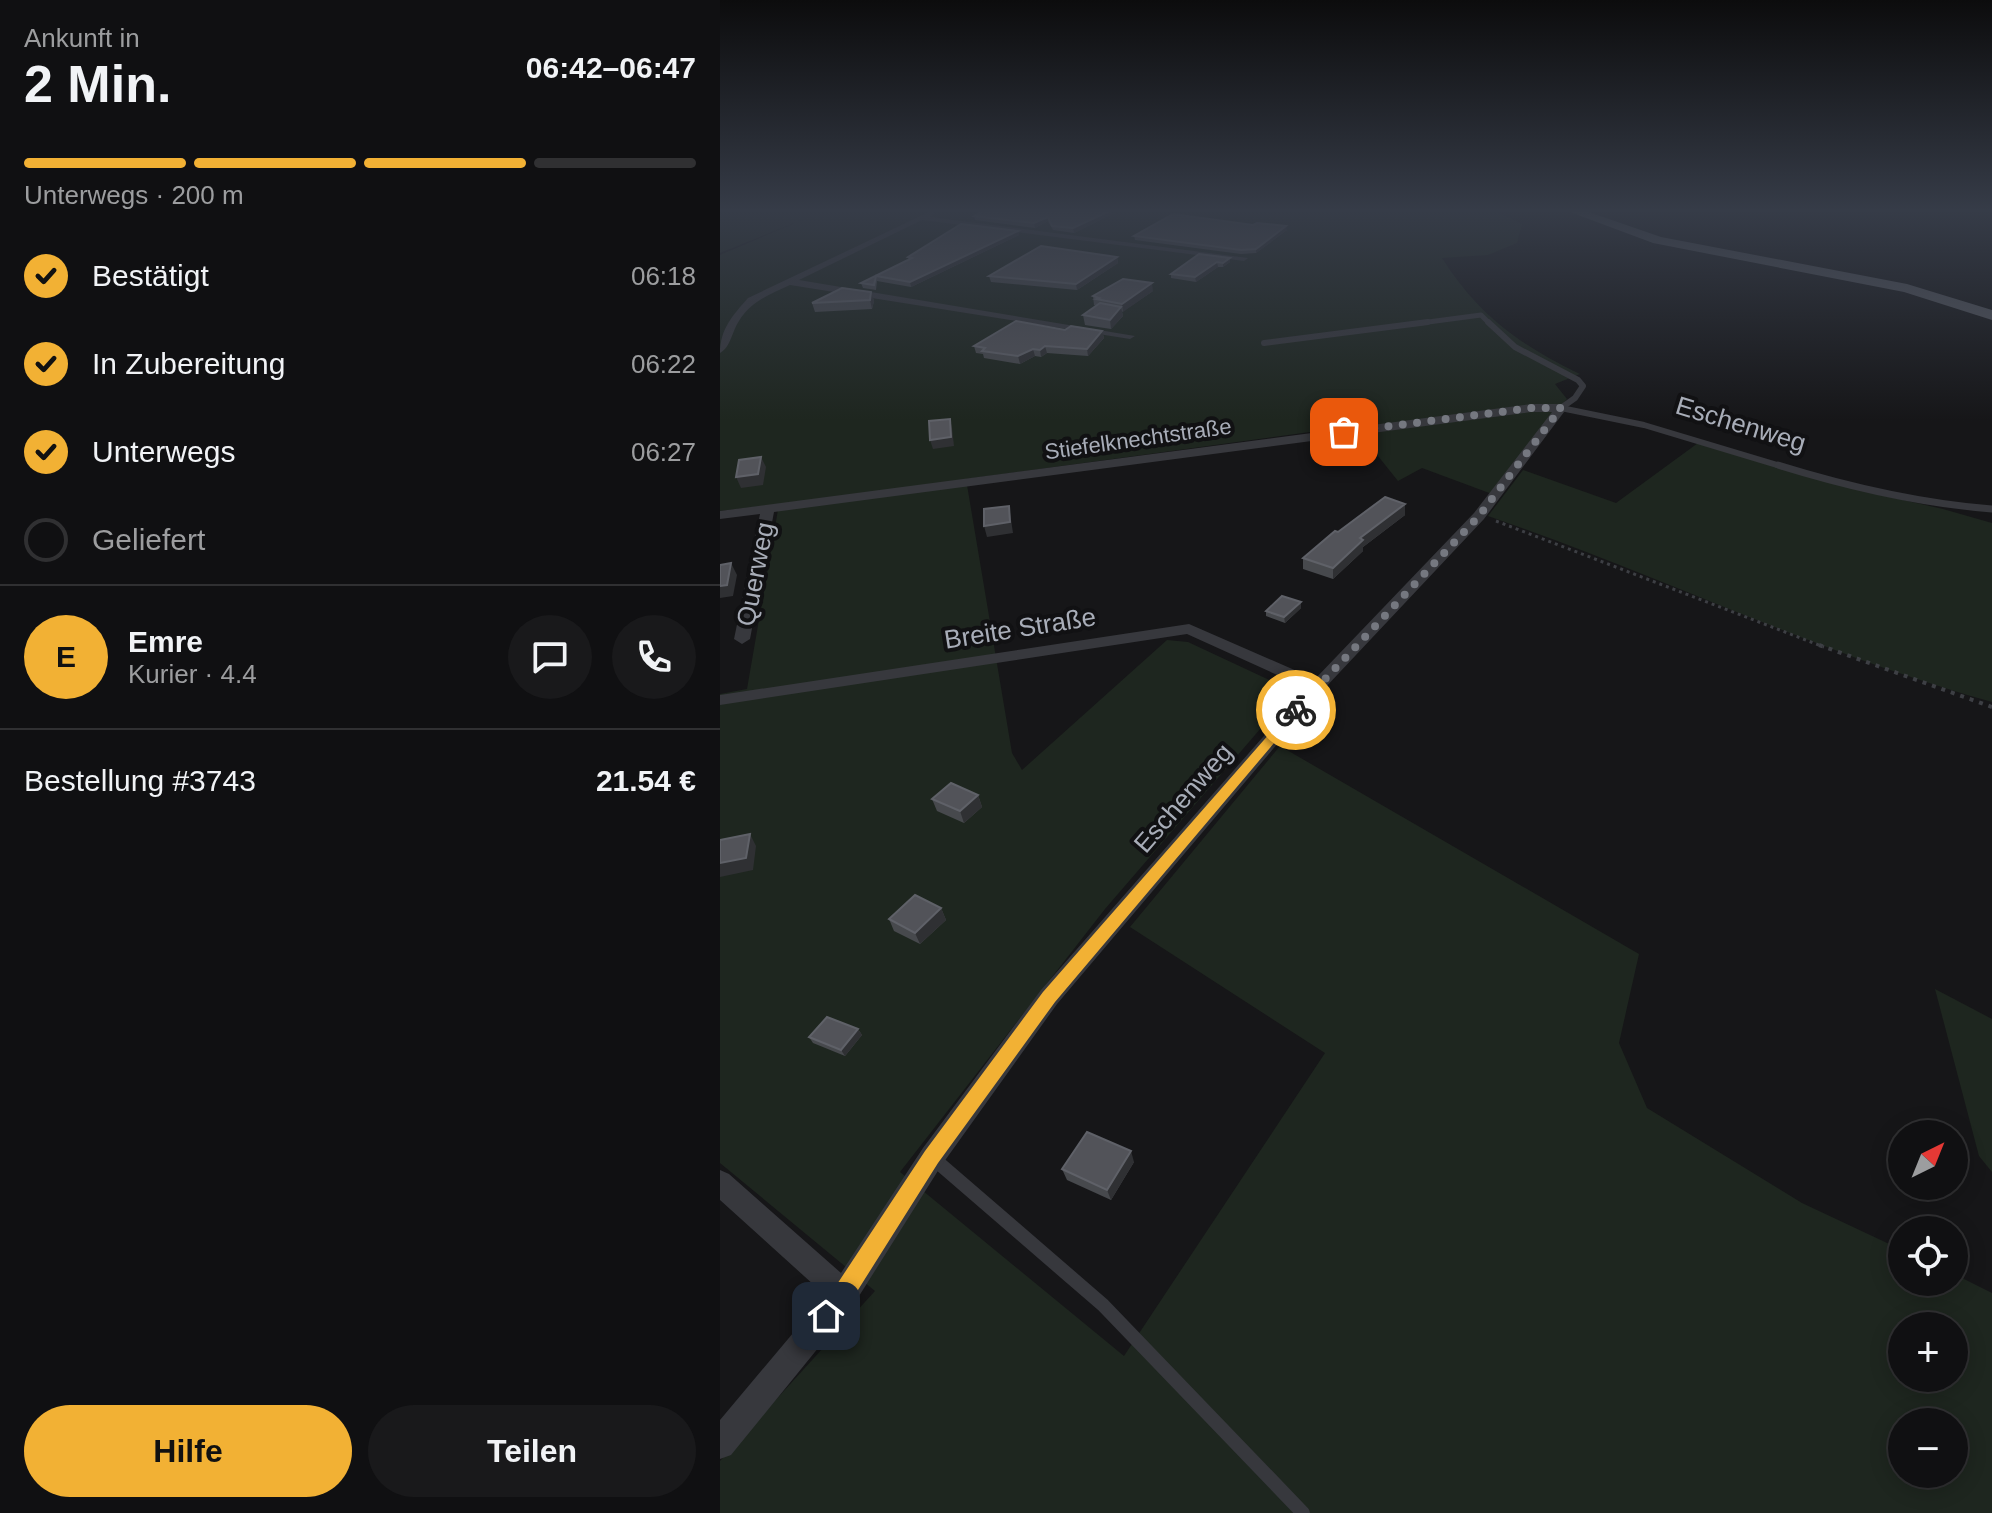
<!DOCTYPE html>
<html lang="de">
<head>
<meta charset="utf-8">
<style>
  :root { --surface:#101012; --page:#19191b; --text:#f1f3f6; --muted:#9c9d9f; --line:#303032; --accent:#f2b134 }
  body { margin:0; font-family:Arial,sans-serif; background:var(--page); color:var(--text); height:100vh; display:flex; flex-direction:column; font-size:30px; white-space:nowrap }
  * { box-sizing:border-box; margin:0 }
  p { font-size:26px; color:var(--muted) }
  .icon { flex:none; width:44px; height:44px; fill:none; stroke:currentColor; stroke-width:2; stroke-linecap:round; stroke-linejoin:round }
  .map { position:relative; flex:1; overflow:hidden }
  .details { display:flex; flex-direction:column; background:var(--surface); width:720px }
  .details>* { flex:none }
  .needle { width:52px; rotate:43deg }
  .fabs { position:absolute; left:1168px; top:1120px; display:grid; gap:16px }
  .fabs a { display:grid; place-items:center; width:80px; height:80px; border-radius:50%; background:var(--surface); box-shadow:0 4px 20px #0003,0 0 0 2px var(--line); font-size:40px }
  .pin { position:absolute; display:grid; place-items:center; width:68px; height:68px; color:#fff; margin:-34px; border-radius:16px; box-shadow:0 4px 12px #0006 }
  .courier { position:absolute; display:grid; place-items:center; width:80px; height:80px; margin:-40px; border:6px solid #f2b134; border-radius:50%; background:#fff; color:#222; box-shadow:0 2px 10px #0007 }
  .summary em { font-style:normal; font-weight:700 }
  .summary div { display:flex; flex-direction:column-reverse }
  .summary { display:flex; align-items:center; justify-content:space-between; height:136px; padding:0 24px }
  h1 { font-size:52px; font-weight:700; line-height:60px }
  .bar { display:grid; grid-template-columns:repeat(4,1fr); gap:12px 8px; align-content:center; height:96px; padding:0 24px }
  .bar i { height:10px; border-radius:6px; background:var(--line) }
  .bar .selected { background:var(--accent) }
  .bar p { grid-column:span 4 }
  .line { display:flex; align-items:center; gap:20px; padding:0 24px; border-top:2px solid var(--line) }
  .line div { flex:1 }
  .round { display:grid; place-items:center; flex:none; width:84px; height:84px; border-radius:42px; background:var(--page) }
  ol { padding:0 24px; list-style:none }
  li { display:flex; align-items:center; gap:24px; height:88px }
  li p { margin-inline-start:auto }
  li .icon { padding:8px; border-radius:50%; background:var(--accent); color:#111; stroke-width:4 }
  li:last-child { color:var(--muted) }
  li i { width:44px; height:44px; border:4px solid var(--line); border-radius:50% }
  .action { display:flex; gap:16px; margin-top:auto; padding:16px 24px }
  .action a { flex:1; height:92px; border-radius:48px; background:var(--accent); color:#111; font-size:32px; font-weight:700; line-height:92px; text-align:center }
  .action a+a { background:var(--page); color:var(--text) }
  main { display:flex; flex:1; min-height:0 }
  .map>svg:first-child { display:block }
  .green { fill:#1e261f; fill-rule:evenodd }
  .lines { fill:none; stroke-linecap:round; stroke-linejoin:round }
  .path-far1 { stroke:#3d3f44; stroke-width:3; stroke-dasharray:3 4; stroke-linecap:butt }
  .path { stroke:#3d3f44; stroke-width:4; stroke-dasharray:4 6; stroke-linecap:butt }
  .service-far3 { stroke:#37383d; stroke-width:5 }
  .service-far2 { stroke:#37383d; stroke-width:6 }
  .service-far1 { stroke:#37383d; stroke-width:7 }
  .service { stroke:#37383d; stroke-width:14 }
  .minor { fill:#37383d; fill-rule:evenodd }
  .primary { fill:#53555c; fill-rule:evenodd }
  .wall { fill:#47494d }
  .shaded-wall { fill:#2f3033 }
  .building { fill:#525359; stroke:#5f6168; stroke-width:2 }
  .route { fill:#f2b134 }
  .done { stroke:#757880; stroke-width:8; stroke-dasharray:0 14.4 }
  .labels { text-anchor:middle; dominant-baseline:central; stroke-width:8; stroke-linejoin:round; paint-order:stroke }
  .far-street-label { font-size:22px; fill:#a8adb8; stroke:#111113 }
  .street-label { font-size:26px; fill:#a8adb8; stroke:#111113 }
</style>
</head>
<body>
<main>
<section class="details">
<div class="summary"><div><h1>2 Min.</h1><p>Ankunft in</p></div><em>06:42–06:47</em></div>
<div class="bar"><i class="selected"></i><i class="selected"></i><i class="selected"></i><i></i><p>Unterwegs · 200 m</p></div>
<ol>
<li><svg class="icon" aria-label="check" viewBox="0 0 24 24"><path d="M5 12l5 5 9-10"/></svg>Bestätigt<p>06:18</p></li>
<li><svg class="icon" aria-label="check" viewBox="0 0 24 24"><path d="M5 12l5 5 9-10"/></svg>In Zubereitung<p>06:22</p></li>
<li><svg class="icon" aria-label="check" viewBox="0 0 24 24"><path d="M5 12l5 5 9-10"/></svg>Unterwegs<p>06:27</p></li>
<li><i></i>Geliefert</li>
</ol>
<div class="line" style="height:144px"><b class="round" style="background:var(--accent);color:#111">E</b><div><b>Emre</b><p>Kurier · 4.4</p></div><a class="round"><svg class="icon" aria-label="chat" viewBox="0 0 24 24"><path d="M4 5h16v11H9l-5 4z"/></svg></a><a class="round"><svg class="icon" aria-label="phone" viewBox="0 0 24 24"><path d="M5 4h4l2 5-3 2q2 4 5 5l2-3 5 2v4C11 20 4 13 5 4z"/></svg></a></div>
<div class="line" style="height:104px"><div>Bestellung #3743</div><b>21.54 €</b></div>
<div class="action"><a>Hilfe</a><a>Teilen</a></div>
</section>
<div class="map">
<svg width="1272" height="1513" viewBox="0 0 1272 1513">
  <rect width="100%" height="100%" fill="#161618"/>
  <g class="green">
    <path d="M0 209H772L802 224 797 243 768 255 722 258C760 317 799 344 860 374L835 384 847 399 772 494 702 468 678 481 634 426 246 479 292 753 302 770 447 640 468 642 573 691 385 909 180 1172 404 1356 605 1053 410 927 560 746 919 954 899 1043 927 1108 1082 1203 1182 1250V1282H1234V1274L1272 1293V1513H0V1461L155 1291 0 1163V694L27 689 59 504 0 511V255L96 214 0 253ZM1182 1326H1234V1378H1182ZM1182 1422H1234V1474H1182Z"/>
    <path d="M978 443 1130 488 1223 509 1272 523V702C1100 654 937 574 768 516L803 470 896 503Z"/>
    <path d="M1215 989 1272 1019V1172L1259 1156Z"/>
  </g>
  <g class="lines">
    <path class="path-far1" d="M776 521 1104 647"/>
    <path class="path" d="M1099 645 1272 707"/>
    <path class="service-far3" d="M693 324 761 315 770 324"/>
    <g class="service-far2">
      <path d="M768 322 795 347 858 380 863 386 855 398 841 408"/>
      <path d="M544 343 708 322"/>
      <path d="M841 408 924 425 1064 467"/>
    </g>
    <path class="service-far1" d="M1058 465C1129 487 1198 503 1272 509"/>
    <path class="service" d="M214 1159 383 1305 583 1513"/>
    <g class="minor">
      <path d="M211 211 215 213 210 217 528 258 524 261 202 220 79 280 415 336 410 339 70 285C51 294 31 301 19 321 12 331 11 347 0 353 0 329 13 315 28 298Z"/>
      <path d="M811 404H841L847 408 764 519 603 690 337 1004 221 1166 134 1304 11 1455 0 1459V1420L105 1295 0 1200V1170L9 1174 121 1273 203 1148 321 990 586 688 467 634 0 705V695L469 624 595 679 754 513 832 412H811L54 512 30 639 22 644 14 639 40 514 0 519V511Z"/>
    </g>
    <path class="primary" d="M842 209H860L941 237 1187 284 1272 310V320L1184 292 933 243Z"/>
  </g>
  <g class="wall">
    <path d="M394 213 354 233 333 230 328 221 315 228 255 220 254 216Z"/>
    <path d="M567 230 536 253 521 254 415 240 414 236Z"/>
    <path d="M298 231 299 235 191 287 157 281 156 290 143 288 141 283 189 260 188 257Z"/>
    <path d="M397 257 398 263 357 290 271 282 269 276Z"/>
    <path d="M510 258V262L503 267H498L476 282 451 278V274Z"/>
    <path d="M433 291 402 312 403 316 391 329 365 325 363 315 377 306 374 305 373 296Z"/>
    <path d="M151 292 154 301 152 309 95 312 92 303Z"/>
    <path d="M345 330 382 331 384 338 368 356 327 353 321 357 315 356 300 364 264 358 263 354 256 353 254 346Z"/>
    <path d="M685 504V515L643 547V551L613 579 583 569V558L618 532Z"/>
    <path d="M581 602V608L565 623 546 616V611Z"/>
    <path d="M258 795 262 807 244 823 217 811 212 799Z"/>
    <path d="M221 908 226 920 200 944 174 931 169 919Z"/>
    <path d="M138 1029 142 1035 125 1056 93 1043 89 1037Z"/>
    <path d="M414 1162 391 1200 347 1180 342 1169Z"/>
  </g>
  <g class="shaded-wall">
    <path d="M394 209V213L354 233 353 228Z"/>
    <path d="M328 217V221L315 228 314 223Z"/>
    <path d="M566 226 567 230 536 253V249Z"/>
    <path d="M298 231 299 235 191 287 190 282Z"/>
    <path d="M397 257 398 263 357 290 356 284Z"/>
    <path d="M510 258V262L503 267V263Z"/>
    <path d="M497 262 498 267 476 282 475 277Z"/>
    <path d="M432 283 433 291 403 312 402 304Z"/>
    <path d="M151 292 154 301 152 309 150 300Z"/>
    <path d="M401 307 403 316 391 329 390 320Z"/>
    <path d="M382 331 384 338 368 356 367 349Z"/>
    <path d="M325 346 327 353 321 357 320 350Z"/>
    <path d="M313 349 315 356 300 364 298 356Z"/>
    <path d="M230 419 232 428 234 446 213 449 210 440Z"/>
    <path d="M41 457 46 467 43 485 21 488 16 477Z"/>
    <path d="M685 504V515L643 547V551L613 579V568L640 538Z"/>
    <path d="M289 506 293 533 267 537 264 526Z"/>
    <path d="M11 563 17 575 13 596 0 598V586Z"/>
    <path d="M581 602V608L565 623 564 617Z"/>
    <path d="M258 795 262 807 244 823 240 811Z"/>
    <path d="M30 834 36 846 33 870 0 877V863Z"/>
    <path d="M221 908 226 920 200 944 195 933Z"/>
    <path d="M138 1029 142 1035 125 1056 121 1050Z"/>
    <path d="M411 1151 414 1162 391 1200 387 1190Z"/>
  </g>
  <g class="building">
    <path d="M266 209H394L353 228 332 226 328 217 314 223 254 216Z"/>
    <path d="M453 214 533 225 537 223 566 226 536 249 521 250 414 236Z"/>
    <path d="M241 224 298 231 190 282 156 276 154 285 141 283 192 258 188 257Z"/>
    <path d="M321 246 397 257 356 284 269 276Z"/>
    <path d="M479 254 510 258 503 263 497 262 475 277 451 274Z"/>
    <path d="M403 279 432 283 402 304 376 299 379 298 373 296Z"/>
    <path d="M122 288 151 292 150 300 92 303Z"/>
    <path d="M380 303 401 307 390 320 363 315Z"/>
    <path d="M296 321 345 330 351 326 382 331 367 349 325 346 320 350 313 349 298 356 262 351 265 348 254 346Z"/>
    <path d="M230 419 231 437 210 440 209 421Z"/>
    <path d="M41 457 38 474 16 477 19 460Z"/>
    <path d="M665 497 685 504 640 538 643 540 613 568 583 558 615 531 618 532Z"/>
    <path d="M289 506 290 522 264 526V509Z"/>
    <path d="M11 563 7 585 0 586V565Z"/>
    <path d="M562 596 581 602 564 617 546 611Z"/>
    <path d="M231 783 258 795 240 811 212 799Z"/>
    <path d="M30 834 26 858 0 863V840Z"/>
    <path d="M195 895 221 908 195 933 169 919Z"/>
    <path d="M107 1017 138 1029 121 1050 89 1037Z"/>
    <path d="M367 1132 411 1151 387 1190 342 1169Z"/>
  </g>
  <linearGradient id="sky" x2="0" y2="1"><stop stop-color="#0c0c0d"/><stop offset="0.5" stop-color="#363c48"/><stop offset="1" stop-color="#363c48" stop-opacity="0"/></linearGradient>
  <rect width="1272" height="421" fill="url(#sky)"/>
  <path class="route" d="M572 708 582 710 335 1002 218 1163 131 1301 114 1323 106 1326 99 1323 96 1316 205 1151 323 992Z"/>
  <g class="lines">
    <path class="done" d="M576 710 759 516 841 408H811L624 432"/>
  </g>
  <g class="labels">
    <g class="far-street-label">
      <text transform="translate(418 439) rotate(-8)">Stiefelknechtstraße</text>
    </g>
    <g class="street-label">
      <text transform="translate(1021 424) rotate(17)">Eschenweg</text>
      <text transform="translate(35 574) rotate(-79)">Querweg</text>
      <text transform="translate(300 628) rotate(-9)">Breite Straße</text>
      <text transform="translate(463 798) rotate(-49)">Eschenweg</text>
    </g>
  </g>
</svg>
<div class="fabs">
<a><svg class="needle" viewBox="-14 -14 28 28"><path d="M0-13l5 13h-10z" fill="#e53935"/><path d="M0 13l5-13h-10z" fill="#9c9d9f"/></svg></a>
<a><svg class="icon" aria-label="locate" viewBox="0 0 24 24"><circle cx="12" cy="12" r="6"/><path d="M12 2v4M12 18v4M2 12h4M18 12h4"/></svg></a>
<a>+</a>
<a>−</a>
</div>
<div class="pin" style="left:624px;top:432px;background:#ea580c"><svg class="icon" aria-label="bag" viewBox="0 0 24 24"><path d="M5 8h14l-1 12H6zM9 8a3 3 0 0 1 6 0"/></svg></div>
<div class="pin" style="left:106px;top:1316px;background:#1f2937"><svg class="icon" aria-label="home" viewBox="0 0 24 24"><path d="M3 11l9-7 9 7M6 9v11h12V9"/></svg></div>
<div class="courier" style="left:576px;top:710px"><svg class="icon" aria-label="bike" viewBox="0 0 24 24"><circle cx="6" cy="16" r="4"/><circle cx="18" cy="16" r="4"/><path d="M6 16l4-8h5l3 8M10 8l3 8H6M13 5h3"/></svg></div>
</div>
</main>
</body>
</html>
